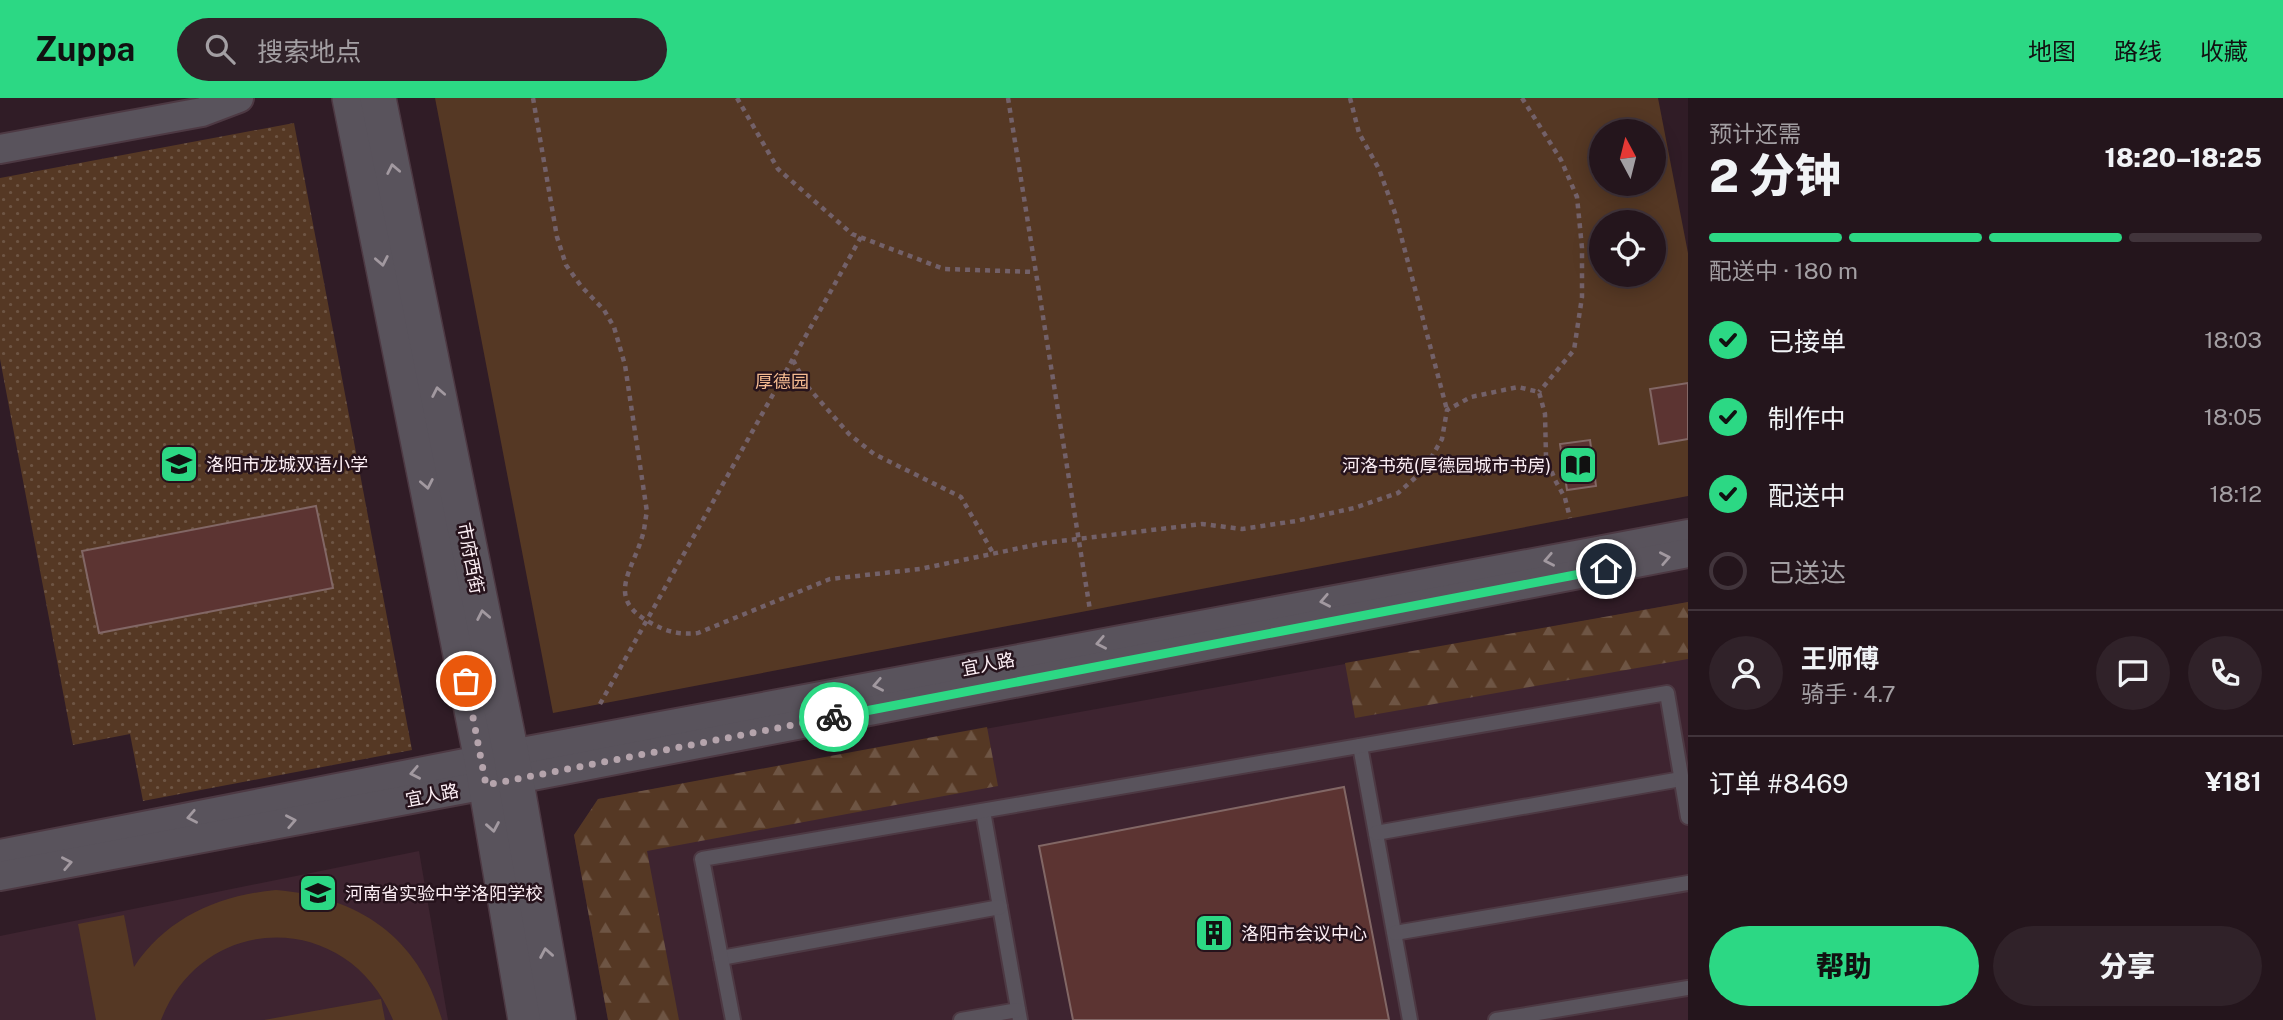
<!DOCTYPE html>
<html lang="zh">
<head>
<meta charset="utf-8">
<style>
  :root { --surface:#24151c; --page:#302229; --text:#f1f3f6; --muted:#a39fa3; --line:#41343b; --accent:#2cd884 }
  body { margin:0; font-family:"Public Sans","Noto Sans SC",sans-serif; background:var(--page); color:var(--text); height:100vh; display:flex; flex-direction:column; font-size:26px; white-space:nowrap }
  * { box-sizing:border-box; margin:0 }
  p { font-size:23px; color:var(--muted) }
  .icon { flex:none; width:38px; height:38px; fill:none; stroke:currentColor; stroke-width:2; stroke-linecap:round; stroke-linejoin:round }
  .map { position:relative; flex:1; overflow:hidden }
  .sheet { display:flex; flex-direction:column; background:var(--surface); width:595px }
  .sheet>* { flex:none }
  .needle { width:46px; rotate:353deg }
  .fabs { position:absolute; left:1589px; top:21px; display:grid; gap:14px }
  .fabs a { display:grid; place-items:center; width:77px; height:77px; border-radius:50%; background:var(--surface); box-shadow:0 4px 18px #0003,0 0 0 2px var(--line); font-size:35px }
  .pin { position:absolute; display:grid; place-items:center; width:60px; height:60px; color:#fff; margin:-30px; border:4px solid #fff; border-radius:50%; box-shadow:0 2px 7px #0007 }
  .courier { position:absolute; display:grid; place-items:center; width:70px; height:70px; margin:-35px; border:5px solid #2cd884; border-radius:50%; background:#fff; color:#222; box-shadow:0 2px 9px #0007 }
  .overview em { font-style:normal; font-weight:800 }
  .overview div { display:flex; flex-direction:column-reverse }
  .overview { display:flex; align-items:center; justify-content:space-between; height:119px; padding:0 21px }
  h1 { font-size:46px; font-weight:800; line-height:52px }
  .bar { display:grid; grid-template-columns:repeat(4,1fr); gap:10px 7px; align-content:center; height:84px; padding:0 21px }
  .bar i { height:9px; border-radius:5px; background:var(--line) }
  .bar .active { background:var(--accent) }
  .bar p { grid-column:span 4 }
  .line { display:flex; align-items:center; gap:18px; padding:0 21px; border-top:2px solid var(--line) }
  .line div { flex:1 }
  .round { display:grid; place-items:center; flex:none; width:74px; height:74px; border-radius:37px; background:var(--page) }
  ol { padding:0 21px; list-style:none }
  li { display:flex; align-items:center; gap:21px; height:77px }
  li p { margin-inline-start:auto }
  li .icon { padding:7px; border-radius:50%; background:var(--accent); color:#111; stroke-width:4 }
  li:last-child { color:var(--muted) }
  li i { width:38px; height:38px; border:4px solid var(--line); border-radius:50% }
  .button { display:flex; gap:14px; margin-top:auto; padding:14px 21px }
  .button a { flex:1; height:80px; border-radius:42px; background:var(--accent); color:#111; font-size:28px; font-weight:800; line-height:80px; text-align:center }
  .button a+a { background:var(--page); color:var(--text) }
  header { display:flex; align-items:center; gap:42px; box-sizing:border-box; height:98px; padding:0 35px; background:var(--accent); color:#111 }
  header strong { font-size:33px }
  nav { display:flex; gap:38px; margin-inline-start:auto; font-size:24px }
  .search { width:490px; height:63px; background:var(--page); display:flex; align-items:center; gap:18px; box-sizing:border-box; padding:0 24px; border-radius:38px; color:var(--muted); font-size:26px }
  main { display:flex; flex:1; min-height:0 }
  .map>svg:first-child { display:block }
  .built { fill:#3e2430 }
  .grass { fill:url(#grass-dots) }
  .forest { fill:url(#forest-firs) }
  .green { fill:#553824; fill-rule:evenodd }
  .building { fill:#5c3432; stroke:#826765; stroke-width:2 }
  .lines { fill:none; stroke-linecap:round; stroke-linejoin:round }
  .service-casing { stroke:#4d3943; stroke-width:18 }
  .minor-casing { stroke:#4d3943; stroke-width:32 }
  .tertiary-casing { stroke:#4d3943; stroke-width:38 }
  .path { stroke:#736169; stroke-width:4.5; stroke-dasharray:5 5; stroke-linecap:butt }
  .service { stroke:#59535c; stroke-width:14 }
  .minor { stroke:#59535c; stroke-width:28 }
  .tertiary { stroke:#59535c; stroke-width:35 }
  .oneway { stroke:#a299a0 }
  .done { stroke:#b5a4ac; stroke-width:7; stroke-dasharray:0 12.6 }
  .route { stroke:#2cd884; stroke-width:9 }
  .labels { text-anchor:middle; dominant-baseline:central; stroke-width:5; stroke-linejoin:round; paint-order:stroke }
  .park-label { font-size:18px; fill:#f6bb91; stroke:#26131c }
  .poi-label { font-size:18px; fill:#fceef4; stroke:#26131c; text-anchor:start }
  .street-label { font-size:18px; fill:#fceef4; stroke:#26131c }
</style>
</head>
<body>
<header>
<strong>Zuppa</strong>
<div class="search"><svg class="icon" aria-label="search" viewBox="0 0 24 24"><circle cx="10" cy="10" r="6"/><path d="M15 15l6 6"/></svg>搜索地点</div>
<nav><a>地图</a><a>路线</a><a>收藏</a></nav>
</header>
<main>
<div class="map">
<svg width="1688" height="922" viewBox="0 0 1688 922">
  <defs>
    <pattern id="grass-dots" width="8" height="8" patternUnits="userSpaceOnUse" patternTransform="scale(1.75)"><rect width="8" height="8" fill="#553824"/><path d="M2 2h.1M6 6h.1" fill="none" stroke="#6e5544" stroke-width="1.8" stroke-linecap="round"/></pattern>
    <pattern id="forest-firs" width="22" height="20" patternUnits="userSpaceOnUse" patternTransform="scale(1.75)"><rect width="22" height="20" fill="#553824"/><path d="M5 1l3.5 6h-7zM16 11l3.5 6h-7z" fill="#6e5544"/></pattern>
  </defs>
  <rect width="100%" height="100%" fill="#301c26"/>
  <g class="built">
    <path d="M1688 504V922H608L574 737 598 701Z"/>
    <path d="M419 753 448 922H0V838Z"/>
  </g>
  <path class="grass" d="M294 25 412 652 143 703 130 636 73 647 0 261V80Z"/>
  <g class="forest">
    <path d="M1688 504V561L1355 620 1345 565Z"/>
    <path d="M987 629 998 688 647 753 679 922H608L574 737 598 701Z"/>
  </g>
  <g class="green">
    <path d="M435 0H1658L1688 155V398L553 615ZM1601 33H1654V86H1601ZM1601 124H1654V177H1601Z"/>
    <path d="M276 792C359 799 419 839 442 922H393C350 813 204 811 161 922H96L78 826 124 817 134 869C166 820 219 797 276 792Z"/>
    <path d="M381 901 385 922H264Z"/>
  </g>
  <g class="building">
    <path d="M1688 285V341L1659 346 1650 291Z"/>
    <path d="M1590 342 1596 388 1567 392 1560 346Z"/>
    <path d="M316 408 333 490 99 535 82 453Z"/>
    <path d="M1344 689 1389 922H1073L1039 748Z"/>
  </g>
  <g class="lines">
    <defs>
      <g id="service">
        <path d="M1360 648 1410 922"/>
        <path d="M983 713 1020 922"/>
        <path d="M1376 735 1681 681"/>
        <path d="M1395 835 1688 785"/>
        <path d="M721 860 1000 809"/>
        <path d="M733 922 702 761 1667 595 1688 719"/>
        <path d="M961 922 1018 912"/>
        <path d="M1496 922 1688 890"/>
      </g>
      <g id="minor">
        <path d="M0 51 202 14 239 0"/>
        <path d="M0 756 511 656 1688 436"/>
        <path d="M0 778 486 687 1688 455"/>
      </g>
      <g id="tertiary">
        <path d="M350 0 482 662 526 922"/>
        <path d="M378 0 511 656 558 922"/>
      </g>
    </defs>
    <use href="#service" class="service-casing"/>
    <use href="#minor" class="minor-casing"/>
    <use href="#tertiary" class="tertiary-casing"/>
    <g class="path">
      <path d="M533 0 557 139 566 167 581 188 604 212 614 229 625 267 647 414C645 421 645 429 643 436 633 473 604 500 651 525 667 534 680 537 698 535L830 481 920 471 1044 445 1202 426 1242 431 1296 423 1354 410 1398 395 1424 372 1442 341 1447 312 1471 299 1518 289 1539 294 1545 316 1546 359 1555 382 1565 400 1570 420"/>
      <path d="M737 0 778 71 852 136 944 171 1035 174"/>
      <path d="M1008 0 1090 512"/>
      <path d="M1350 0 1359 35 1379 71 1395 115 1447 312"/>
      <path d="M1522 0 1561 62 1577 99 1582 150V199L1574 252 1539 294"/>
      <path d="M793 262 807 288 849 336 874 356 961 399 993 455"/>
      <path d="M600 606 861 139"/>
    </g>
    <use href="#service" class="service"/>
    <use href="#minor" class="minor"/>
    <use href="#tertiary" class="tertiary"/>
  </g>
  <defs><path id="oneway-chevron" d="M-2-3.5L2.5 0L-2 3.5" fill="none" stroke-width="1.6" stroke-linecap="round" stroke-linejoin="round" transform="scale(1.75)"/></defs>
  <g class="oneway">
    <use href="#oneway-chevron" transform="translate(393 71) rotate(-101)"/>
    <use href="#oneway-chevron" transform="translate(382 163) rotate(79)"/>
    <use href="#oneway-chevron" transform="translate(438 294) rotate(-101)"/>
    <use href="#oneway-chevron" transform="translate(427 386) rotate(79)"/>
    <use href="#oneway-chevron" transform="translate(1665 460) rotate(-11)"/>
    <use href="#oneway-chevron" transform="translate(1549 462) rotate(169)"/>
    <use href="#oneway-chevron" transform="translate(1325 503) rotate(169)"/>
    <use href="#oneway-chevron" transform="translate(483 517) rotate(-101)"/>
    <use href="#oneway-chevron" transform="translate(1101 545) rotate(169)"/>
    <use href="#oneway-chevron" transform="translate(878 587) rotate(169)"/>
    <use href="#oneway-chevron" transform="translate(415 675) rotate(169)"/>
    <use href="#oneway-chevron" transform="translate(192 719) rotate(169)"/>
    <use href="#oneway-chevron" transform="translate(291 723) rotate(-11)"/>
    <use href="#oneway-chevron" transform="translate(493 729) rotate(80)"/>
    <use href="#oneway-chevron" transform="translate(67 765) rotate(-11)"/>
    <use href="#oneway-chevron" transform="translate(546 855) rotate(-100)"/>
  </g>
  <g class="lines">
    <path class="done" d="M466 583 486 687 834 619"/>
    <path class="route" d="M834 619 1606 471"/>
  </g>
  <defs>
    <symbol id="school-square" viewBox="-11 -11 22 22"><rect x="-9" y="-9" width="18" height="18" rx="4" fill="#2cd884" stroke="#26131c"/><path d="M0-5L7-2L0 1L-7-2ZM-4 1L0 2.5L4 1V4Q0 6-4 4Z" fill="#111"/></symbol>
    <symbol id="library-square" viewBox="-11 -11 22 22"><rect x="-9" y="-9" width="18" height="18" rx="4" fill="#2cd884" stroke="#26131c"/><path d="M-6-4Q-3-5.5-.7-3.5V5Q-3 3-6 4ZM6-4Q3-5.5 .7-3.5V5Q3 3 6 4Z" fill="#111"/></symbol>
    <symbol id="building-square" viewBox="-11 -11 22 22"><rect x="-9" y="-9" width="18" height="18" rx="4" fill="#2cd884" stroke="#26131c"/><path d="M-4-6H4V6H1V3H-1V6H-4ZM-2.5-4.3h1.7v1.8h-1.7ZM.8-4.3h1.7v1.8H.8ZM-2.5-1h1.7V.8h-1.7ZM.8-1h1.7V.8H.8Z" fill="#111"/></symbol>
  </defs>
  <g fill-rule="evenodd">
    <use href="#school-square" x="157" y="344" width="44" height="44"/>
    <use href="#library-square" x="1556" y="345" width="44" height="44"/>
    <use href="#school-square" x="296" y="773" width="44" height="44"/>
    <use href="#building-square" x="1192" y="813" width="44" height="44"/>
  </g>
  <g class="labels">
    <g class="park-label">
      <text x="782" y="283">厚德园</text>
    </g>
    <g class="poi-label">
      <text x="206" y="366">洛阳市龙城双语小学</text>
      <text x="1551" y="367" text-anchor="end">河洛书苑(厚德园城市书房)</text>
      <text x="345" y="795">河南省实验中学洛阳学校</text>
      <text x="1241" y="835">洛阳市会议中心</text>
    </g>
    <g class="street-label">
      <text transform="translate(471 460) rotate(79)">市府西街</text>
      <text transform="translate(988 566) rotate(-11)">宜人路</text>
      <text transform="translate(432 697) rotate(-11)">宜人路</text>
    </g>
  </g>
</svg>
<div class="fabs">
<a><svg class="needle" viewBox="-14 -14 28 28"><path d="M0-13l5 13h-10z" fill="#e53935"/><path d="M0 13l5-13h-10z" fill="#a39fa3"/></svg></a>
<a><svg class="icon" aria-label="locate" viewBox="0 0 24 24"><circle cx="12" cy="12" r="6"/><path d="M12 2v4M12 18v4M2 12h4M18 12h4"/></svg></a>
</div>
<div class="pin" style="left:466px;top:583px;background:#ea580c"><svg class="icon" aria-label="bag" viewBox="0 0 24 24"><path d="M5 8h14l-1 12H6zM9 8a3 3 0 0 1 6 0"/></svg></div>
<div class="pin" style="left:1606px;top:471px;background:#1f2937"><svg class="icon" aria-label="home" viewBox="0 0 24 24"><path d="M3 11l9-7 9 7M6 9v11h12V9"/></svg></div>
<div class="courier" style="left:834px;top:619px"><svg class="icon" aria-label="bike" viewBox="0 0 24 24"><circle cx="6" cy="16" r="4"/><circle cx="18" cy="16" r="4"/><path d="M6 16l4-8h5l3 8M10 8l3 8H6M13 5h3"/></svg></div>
</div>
<section class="sheet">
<div class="overview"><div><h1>2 分钟</h1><p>预计还需</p></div><em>18:20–18:25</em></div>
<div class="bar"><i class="active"></i><i class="active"></i><i class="active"></i><i></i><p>配送中 · 180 m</p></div>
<ol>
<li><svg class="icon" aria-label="check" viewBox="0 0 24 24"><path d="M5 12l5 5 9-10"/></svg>已接单<p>18:03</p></li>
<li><svg class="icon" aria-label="check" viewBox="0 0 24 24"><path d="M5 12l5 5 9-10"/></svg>制作中<p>18:05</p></li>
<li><svg class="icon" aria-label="check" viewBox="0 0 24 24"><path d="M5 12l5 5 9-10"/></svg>配送中<p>18:12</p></li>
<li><i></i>已送达</li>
</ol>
<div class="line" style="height:126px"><a class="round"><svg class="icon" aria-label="person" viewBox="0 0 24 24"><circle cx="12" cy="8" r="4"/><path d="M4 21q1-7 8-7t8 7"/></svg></a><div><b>王师傅</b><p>骑手 · 4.7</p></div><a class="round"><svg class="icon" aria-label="chat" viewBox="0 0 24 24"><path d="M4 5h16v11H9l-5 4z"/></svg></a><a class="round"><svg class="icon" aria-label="phone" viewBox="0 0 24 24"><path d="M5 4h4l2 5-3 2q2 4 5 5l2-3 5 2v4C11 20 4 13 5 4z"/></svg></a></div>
<div class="line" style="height:91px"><div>订单 #8469</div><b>¥181</b></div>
<div class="button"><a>帮助</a><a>分享</a></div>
</section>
</main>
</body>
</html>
